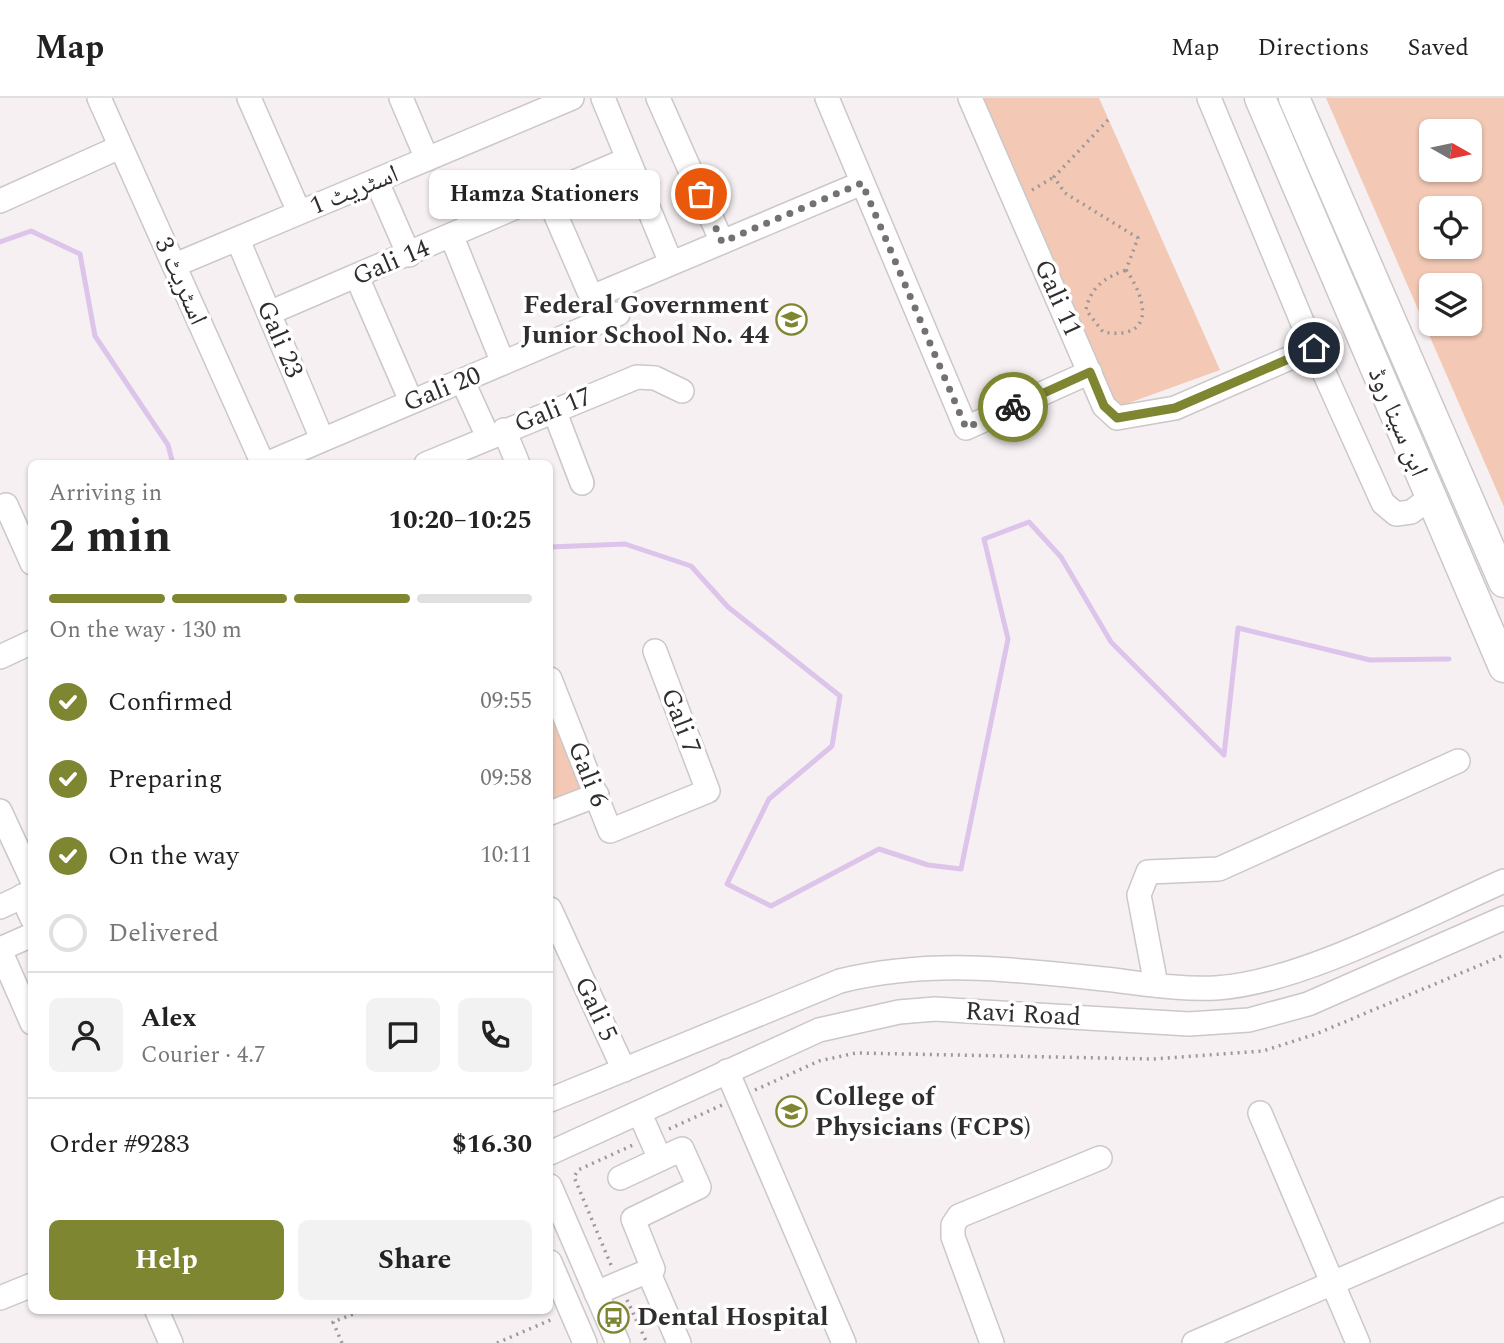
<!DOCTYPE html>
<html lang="en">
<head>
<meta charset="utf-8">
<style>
  :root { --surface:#fff; --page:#f2f2f2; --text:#222; --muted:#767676; --line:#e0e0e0; --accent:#7e8632 }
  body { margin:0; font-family:Spectral,"Noto Naskh Arabic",serif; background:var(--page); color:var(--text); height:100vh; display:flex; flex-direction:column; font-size:26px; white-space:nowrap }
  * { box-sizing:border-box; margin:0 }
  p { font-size:23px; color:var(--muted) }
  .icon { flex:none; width:38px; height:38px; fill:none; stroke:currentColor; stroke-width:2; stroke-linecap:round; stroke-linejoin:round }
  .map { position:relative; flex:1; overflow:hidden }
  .drawer { position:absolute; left:28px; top:362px; width:525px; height:854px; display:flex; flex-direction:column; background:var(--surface); border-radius:10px; box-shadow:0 2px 5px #0004 }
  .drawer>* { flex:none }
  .needle { width:46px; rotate:99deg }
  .controls { position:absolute; left:1419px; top:21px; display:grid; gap:14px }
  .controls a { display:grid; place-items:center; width:63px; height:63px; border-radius:10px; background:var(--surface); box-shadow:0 2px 5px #0004; font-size:35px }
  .pin { position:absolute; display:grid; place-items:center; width:60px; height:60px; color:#fff; margin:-30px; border:4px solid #fff; border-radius:50%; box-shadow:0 2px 7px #0007 }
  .courier { position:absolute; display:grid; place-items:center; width:70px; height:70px; margin:-35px; border:5px solid #7e8632; border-radius:50%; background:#fff; color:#222; box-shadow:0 2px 9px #0007 }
  .bubble { position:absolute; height:49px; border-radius:10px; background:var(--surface); box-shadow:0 2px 5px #0004; font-size:23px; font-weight:700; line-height:49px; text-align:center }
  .head em { font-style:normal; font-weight:700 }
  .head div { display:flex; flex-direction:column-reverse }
  .head { display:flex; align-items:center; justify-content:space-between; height:119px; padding:0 21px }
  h1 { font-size:46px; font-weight:700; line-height:52px }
  .bar { display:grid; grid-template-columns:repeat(4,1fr); gap:10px 7px; align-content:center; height:84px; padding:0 21px }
  .bar i { height:9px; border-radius:5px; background:var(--line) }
  .bar .active { background:var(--accent) }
  .bar p { grid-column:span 4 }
  .line { display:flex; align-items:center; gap:18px; padding:0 21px; border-top:2px solid var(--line) }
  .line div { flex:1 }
  .round { display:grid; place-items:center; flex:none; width:74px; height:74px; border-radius:10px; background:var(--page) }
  ol { padding:0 21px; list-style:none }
  li { display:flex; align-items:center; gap:21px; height:77px }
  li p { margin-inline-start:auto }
  li .icon { padding:7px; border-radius:50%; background:var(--accent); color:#fff; stroke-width:4 }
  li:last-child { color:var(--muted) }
  li i { width:38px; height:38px; border:4px solid var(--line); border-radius:50% }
  .button { display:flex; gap:14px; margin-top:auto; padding:14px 21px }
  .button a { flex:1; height:80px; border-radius:10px; background:var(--accent); color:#fff; font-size:28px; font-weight:700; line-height:80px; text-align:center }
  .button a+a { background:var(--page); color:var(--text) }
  header { display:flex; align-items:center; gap:42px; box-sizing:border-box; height:98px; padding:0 35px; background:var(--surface); border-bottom:2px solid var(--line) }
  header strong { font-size:33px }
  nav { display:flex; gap:38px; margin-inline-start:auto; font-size:24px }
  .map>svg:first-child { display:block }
  .green { fill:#f3c9b5; fill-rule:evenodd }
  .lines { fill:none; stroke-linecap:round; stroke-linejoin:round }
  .stream { stroke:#ddc4ea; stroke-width:5 }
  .minor-casing { stroke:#ccc7c9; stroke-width:26 }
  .major-casing { stroke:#ccc7c9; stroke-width:33 }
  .path { stroke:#9c9899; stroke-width:3.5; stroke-dasharray:2 5; stroke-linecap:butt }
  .minor { stroke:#fff; stroke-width:23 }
  .major { stroke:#fff; stroke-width:30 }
  .done { stroke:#757172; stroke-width:7; stroke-dasharray:0 12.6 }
  .route { stroke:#7e8632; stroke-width:9 }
  .labels { text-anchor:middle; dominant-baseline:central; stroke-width:7; stroke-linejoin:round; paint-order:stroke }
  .street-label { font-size:26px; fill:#2f2d2d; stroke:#fff }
  .poi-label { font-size:26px; font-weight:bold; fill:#2f2d2d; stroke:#fff; text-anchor:start }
</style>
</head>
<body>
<header>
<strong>Map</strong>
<nav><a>Map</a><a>Directions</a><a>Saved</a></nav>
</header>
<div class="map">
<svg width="1504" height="1245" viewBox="0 0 1504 1245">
  <rect width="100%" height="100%" fill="#f6f0f2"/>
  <g class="green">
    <path d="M979 0H1099L1220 272 1115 310Z"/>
    <path d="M1326 0H1504V409ZM1470 33V72H1432V33ZM1470 110V149H1432V110ZM1432 187H1470V226H1432Z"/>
    <path d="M550 615 581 690 550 703Z"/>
  </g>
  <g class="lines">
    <g class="stream">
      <path d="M0 144 31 133 80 156 95 238 168 347 173 366"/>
      <path d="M550 449 625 446 691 468 728 509 840 598 832 648 769 701 727 786 771 808 879 751 928 767 961 771 1008 541 984 441 1029 424 1061 459 1111 544 1224 657 1238 530 1370 562 1449 561"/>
    </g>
    <defs>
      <g id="minor">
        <path d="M99 0 263 366"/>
        <path d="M249 0 299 114"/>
        <path d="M401 0 427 61"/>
        <path d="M603 0 671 165"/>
        <path d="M658 0 722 144"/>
        <path d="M827 0 966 330 1090 274"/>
        <path d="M970 0 1104 308 1117 320 1175 310 1313 250"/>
        <path d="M1209 0 1313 250 1383 405 1396 416 1411 414 1430 400"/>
        <path d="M377 84 409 157"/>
        <path d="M547 97 597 212"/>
        <path d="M0 103 120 49"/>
        <path d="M452 139 503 265"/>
        <path d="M238 142 322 341"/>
        <path d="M175 167 572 0"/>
        <path d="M357 179 411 303"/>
        <path d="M592 199 862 85"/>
        <path d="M269 215 628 61"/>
        <path d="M463 284 488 339"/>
        <path d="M554 312 582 385"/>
        <path d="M504 332 518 366"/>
        <path d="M266 366 618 216"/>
        <path d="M426 366 637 279 655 280 682 293"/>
        <path d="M6 407 32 465"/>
        <path d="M0 559 32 544"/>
        <path d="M550 581 610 733 708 693 655 553"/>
        <path d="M0 713 32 782"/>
        <path d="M550 715 597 697"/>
        <path d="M22 798 32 820"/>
        <path d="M0 809 32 794"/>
        <path d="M550 811 624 972"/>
        <path d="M0 851 32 837"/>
        <path d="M0 852 32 925"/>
        <path d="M1156 887 1139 797 1148 774 1219 771 1458 663"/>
        <path d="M727 973 844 1245"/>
        <path d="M550 1002 840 883C930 861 1013 871 1104 881 1141 885 1179 892 1216 890 1301 885 1424 818 1504 783"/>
        <path d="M1260 1015 1358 1245"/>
        <path d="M640 1016 660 1061"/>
        <path d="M550 1055 819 932 899 914 935 911 1189 926 1249 922 1308 906 1504 820"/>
        <path d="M550 1088 618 1245"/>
        <path d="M550 1164 585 1245"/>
        <path d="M648 1173 679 1245"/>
        <path d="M596 1195 653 1171 633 1121 699 1089 682 1051 620 1080"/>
        <path d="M0 1200 32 1187"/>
        <path d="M157 1213 171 1245"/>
        <path d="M992 1245 953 1139V1127L959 1118 1100 1060"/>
        <path d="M1194 1245 1504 1111"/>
      </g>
      <g id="major">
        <path d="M1260 0 1504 569"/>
        <path d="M1294 0 1504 484"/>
      </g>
    </defs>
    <use href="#minor" class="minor-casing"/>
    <use href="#major" class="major-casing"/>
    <g class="path">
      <path d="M1108 22 1054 79 1065 95 1138 140 1126 172"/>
      <path d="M1032 92 1054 79"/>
      <path d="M1126 172C1147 201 1156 243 1103 234L1086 212C1090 190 1105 179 1126 172Z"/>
      <path d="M755 992 819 963 856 955 1153 961 1263 953 1316 936 1504 857"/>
      <path d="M669 1031 722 1007"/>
      <path d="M611 1167 574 1079 578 1072 633 1047"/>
      <path d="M627 1202 647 1245"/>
      <path d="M342 1245 333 1224 361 1213"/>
      <path d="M497 1245 553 1221"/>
    </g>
    <use href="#minor" class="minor"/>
    <use href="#major" class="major"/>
  </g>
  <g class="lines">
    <path class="done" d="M701 96 722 144 862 85 966 330 1013 309"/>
    <path class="route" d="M1013 309 1090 274 1104 308 1117 320 1175 310 1314 250"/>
  </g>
  <defs>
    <symbol id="school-ring" viewBox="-11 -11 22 22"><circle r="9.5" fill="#fff" stroke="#7e8632" stroke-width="1.5"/><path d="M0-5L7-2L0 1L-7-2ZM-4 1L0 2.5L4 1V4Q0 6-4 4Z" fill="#7e8632"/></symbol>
    <symbol id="university-ring" viewBox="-11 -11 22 22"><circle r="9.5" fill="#fff" stroke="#7e8632" stroke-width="1.5"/><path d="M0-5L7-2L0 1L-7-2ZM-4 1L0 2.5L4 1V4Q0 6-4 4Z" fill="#7e8632"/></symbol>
    <symbol id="bus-ring" viewBox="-11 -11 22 22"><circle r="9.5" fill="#fff" stroke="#7e8632" stroke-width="1.5"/><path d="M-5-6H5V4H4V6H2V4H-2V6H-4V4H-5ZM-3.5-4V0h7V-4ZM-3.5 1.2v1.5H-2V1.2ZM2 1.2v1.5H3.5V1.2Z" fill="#7e8632"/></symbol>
  </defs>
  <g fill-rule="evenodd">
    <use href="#school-ring" x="774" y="204" width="35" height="35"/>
    <use href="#university-ring" x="774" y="996" width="35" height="35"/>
    <use href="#bus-ring" x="596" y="1202" width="35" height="35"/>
  </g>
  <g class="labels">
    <g class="street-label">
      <text transform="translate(354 92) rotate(-22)">اسٹریٹ 1</text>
      <text transform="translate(391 164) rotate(-23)">Gali 14</text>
      <text transform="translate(181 183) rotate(66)">اسٹریٹ 3</text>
      <text transform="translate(1058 200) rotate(66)">Gali 11</text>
      <text transform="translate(280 241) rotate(67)">Gali 23</text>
      <text transform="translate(442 291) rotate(-22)">Gali 20</text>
      <text transform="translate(553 312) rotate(-22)">Gali 17</text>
      <text transform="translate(1398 324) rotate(67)">ابن سینا روڈ</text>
      <text transform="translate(681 623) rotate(69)">Gali 7</text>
      <text transform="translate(588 676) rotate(68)">Gali 6</text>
      <text transform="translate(596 911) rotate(65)">Gali 5</text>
      <text transform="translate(1023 916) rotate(3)">Ravi Road</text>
    </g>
    <g class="poi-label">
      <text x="769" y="207" text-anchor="end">Federal Government<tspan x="769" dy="30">Junior School No. 44</tspan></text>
      <text x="815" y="999">College of<tspan x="815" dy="30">Physicians (FCPS)</tspan></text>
      <text x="637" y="1219">Dental Hospital</text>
    </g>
  </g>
</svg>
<div class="controls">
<a><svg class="needle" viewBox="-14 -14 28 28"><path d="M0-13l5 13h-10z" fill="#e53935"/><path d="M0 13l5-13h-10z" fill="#767676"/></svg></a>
<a><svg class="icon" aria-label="locate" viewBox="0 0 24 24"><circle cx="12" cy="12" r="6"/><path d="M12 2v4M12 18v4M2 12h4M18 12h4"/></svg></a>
<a><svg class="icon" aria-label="layers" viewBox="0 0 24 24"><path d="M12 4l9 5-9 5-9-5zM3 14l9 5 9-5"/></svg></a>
</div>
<div class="pin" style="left:701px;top:96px;background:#ea580c"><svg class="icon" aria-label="bag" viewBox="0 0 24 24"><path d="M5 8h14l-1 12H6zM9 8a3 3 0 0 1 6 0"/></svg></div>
<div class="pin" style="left:1314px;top:250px;background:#1f2937"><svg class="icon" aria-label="home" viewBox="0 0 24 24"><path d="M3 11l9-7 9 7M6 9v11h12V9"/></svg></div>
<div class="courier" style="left:1013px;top:309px"><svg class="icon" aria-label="bike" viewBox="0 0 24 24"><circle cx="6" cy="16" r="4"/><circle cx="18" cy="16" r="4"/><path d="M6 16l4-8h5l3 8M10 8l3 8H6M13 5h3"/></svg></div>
<div class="bubble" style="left:429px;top:72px;width:231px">Hamza Stationers</div>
<section class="drawer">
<div class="head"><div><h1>2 min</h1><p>Arriving in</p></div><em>10:20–10:25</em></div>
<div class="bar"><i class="active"></i><i class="active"></i><i class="active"></i><i></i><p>On the way · 130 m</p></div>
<ol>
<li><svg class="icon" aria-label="check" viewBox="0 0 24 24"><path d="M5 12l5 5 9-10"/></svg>Confirmed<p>09:55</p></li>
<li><svg class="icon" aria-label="check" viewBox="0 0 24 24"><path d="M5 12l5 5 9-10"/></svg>Preparing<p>09:58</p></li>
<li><svg class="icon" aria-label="check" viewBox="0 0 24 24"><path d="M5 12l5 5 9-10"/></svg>On the way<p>10:11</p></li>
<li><i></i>Delivered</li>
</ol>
<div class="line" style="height:126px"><a class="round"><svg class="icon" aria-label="person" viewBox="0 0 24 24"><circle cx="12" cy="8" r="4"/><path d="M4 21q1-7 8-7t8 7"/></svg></a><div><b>Alex</b><p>Courier · 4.7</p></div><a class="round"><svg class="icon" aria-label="chat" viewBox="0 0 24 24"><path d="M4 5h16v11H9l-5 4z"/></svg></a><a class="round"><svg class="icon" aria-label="phone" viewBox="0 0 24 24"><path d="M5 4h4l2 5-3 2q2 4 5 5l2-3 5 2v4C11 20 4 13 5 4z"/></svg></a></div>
<div class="line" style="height:91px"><div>Order #9283</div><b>$16.30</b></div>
<div class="button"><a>Help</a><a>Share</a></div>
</section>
</div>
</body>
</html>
